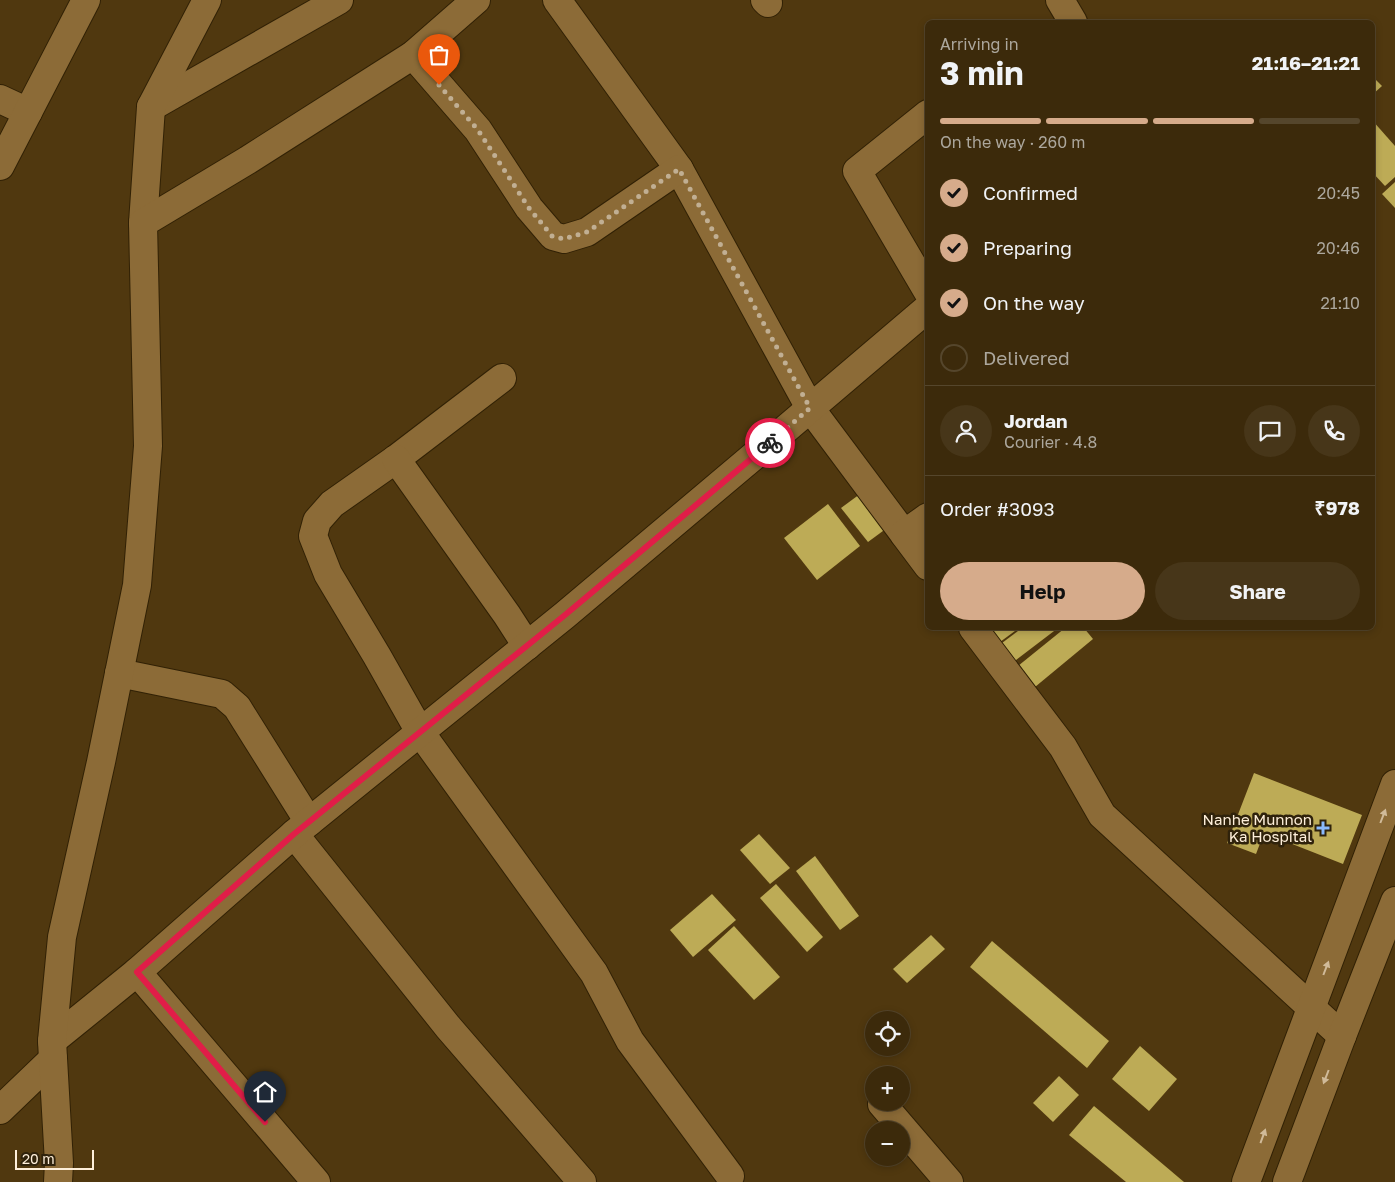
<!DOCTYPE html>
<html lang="en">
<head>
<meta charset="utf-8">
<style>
  :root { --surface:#3c2a0b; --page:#473619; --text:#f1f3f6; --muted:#aca79d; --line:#55462c; --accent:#d6ab8b }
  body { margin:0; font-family:"Golos Text",sans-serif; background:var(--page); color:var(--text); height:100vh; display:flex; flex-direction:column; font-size:19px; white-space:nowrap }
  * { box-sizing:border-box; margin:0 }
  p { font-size:16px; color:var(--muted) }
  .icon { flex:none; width:28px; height:28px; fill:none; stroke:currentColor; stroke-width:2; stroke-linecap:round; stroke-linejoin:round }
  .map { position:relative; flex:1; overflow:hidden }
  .sheet { position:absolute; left:925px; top:20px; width:450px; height:610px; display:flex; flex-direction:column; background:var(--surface); border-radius:8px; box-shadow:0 2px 8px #0003,0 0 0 1px var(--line) }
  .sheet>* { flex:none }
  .tools { position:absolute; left:865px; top:1011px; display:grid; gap:10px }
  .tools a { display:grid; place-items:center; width:45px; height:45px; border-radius:50%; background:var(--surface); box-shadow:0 2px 8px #0003,0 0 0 1px var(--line); font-size:25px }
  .scale { position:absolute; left:15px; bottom:12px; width:79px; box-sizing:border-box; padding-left:5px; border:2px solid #feefda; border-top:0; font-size:14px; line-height:18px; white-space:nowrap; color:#feefda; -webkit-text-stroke:4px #2f220b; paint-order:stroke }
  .pin { position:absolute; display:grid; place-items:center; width:42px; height:42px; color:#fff; margin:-51px -21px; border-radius:50% 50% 50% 0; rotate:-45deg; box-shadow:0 0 5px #0007 }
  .pin .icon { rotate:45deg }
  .courier { position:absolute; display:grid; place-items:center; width:50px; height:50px; margin:-25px; border:4px solid #e11d48; border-radius:50%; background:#fff; color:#222; box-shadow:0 1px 6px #0007 }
  .overview em { font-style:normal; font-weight:700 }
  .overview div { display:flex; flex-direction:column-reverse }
  .overview { display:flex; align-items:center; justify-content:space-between; height:85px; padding:0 15px }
  h1 { font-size:32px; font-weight:700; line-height:38px }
  .bar { display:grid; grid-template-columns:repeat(4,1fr); gap:8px 5px; align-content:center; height:60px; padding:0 15px }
  .bar i { height:6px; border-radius:4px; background:var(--line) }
  .bar .selected { background:var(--accent) }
  .bar p { grid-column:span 4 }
  .line { display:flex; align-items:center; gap:12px; padding:0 15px; border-top:1px solid var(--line) }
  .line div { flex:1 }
  .round { display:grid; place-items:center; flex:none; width:52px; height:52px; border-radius:26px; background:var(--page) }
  ol { padding:0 15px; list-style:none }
  li { display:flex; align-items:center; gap:15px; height:55px }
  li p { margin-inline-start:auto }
  li .icon { padding:5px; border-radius:50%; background:var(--accent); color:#111; stroke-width:4 }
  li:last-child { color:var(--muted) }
  li i { width:28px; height:28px; border:2px solid var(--line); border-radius:50% }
  .primary-button { display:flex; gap:10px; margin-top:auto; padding:10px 15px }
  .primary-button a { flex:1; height:58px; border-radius:30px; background:var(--accent); color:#111; font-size:20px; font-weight:700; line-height:58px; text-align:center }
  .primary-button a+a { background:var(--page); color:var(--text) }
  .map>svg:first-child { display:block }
  .building { fill:#bdab56 }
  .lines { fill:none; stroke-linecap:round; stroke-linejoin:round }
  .minor-casing { stroke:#312105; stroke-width:30 }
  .minor { stroke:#8c6b37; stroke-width:28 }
  .oneway { fill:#d0ba99 }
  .done { stroke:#c1af93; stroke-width:5; stroke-dasharray:0 9 }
  .route { stroke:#e11d48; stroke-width:6 }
  .poi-dot { fill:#8bb9fc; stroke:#2f220b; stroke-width:2 }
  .labels { text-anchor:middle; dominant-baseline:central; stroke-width:5; stroke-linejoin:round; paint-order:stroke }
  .poi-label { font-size:15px; fill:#feefda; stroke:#2f220b; text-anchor:end }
</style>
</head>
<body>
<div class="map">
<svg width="1395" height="1182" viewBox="0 0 1395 1182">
  <rect width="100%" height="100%" fill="#50380f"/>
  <g class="building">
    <path d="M1372 76 1382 86 1372 95Z"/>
    <path d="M1372 120 1395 146V177L1385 186 1372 172Z"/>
    <path d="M1395 182V208L1382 194Z"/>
    <path d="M860 494 887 528 868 542 841 508Z"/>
    <path d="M828 504 860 546 817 580 784 538Z"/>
    <path d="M988 628H1019L1000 642Z"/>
    <path d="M1022 628H1058L1012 663 998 646Z"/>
    <path d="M1065 628H1084L1093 639 1035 687 1018 666Z"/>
    <path d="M1254 773 1362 815 1343 864 1264 833 1256 854 1227 843Z"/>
    <path d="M759 834 790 868 770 884 740 850Z"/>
    <path d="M815 856 859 916 840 930 796 871Z"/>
    <path d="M776 884 823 937 807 952 760 898Z"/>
    <path d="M712 894 736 920 693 957 670 930Z"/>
    <path d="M734 926 780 977 754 1000 708 950Z"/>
    <path d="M931 935 945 949 907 983 893 969Z"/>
    <path d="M992 941 1109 1041 1087 1068 970 967Z"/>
    <path d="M1140 1046 1177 1079 1149 1111 1112 1079Z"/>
    <path d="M1059 1076 1079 1095 1053 1122 1033 1103Z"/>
    <path d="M1094 1106 1184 1182H1126L1069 1135Z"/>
  </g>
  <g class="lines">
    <defs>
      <g id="minor">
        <path d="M557 0 679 169 810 408 904 534"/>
        <path d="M765 0 768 3"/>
        <path d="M1060 0 1073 22"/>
        <path d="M413 55 478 130 529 208 553 236 564 239 587 232 679 169"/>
        <path d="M0 99 28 112"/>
        <path d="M151 107 339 0"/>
        <path d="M928 114 857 171 928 292"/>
        <path d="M0 166 86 0"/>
        <path d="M143 223 151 107 207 0"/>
        <path d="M502 378 396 459 332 504 317 521 313 536 328 574 377 656 420 732 594 973 630 1041 730 1176"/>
        <path d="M396 459 507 615 527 646"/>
        <path d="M928 517 904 534 928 566"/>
        <path d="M973 628 1063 747 1102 815 1342 1036"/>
        <path d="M119 673 222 694 237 707 309 822"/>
        <path d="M294 834 448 1027 582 1182"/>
        <path d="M137 972 316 1182"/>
        <path d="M52 1041 137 972 294 834 565 615 787 428 928 308"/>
        <path d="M882 1104 949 1182"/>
        <path d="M0 1110 53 1059"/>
        <path d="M58 1182 59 1163 52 1041 62 937 101 762 137 585 148 446 143 223 248 160 413 55 476 0"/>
        <path d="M1246 1182 1395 784"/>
        <path d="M1287 1182 1342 1036 1395 901"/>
      </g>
    </defs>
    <use href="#minor" class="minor-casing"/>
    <use href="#minor" class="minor"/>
  </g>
  <defs><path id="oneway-solid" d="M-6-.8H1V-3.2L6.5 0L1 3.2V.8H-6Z" transform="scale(1.25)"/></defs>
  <g class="oneway">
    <use href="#oneway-solid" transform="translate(1383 816) rotate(-69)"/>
    <use href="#oneway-solid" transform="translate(1326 968) rotate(-69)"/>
    <use href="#oneway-solid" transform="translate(1326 1077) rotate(111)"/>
    <use href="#oneway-solid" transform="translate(1263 1136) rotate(-70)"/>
  </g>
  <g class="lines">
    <path class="done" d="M439 85 478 130 529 208 552 236 564 239 587 232 679 169 810 408 770 443"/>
    <path class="route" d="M265 1122 137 972 294 834 565 615 770 443"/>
  </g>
  <path class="poi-dot" d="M1320.5 820.5h5v5h5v5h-5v5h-5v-5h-5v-5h5z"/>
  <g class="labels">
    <g class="poi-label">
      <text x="1312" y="819">Nanhe Munnon<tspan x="1312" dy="17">Ka Hospital</tspan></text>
    </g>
  </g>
</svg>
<div class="tools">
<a><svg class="icon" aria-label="locate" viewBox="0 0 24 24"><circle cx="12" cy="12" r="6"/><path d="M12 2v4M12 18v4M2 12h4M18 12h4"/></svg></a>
<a>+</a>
<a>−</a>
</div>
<div class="scale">20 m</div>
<div class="pin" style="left:439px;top:85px;background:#ea580c"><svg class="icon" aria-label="bag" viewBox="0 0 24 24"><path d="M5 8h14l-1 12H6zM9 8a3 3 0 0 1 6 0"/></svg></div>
<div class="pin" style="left:265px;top:1122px;background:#1f2937"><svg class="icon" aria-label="home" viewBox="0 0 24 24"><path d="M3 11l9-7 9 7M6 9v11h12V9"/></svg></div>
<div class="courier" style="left:770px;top:443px"><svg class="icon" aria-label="bike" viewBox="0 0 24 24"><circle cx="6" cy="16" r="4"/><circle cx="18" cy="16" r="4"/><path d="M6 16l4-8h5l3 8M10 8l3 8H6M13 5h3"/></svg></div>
<section class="sheet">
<div class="overview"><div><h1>3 min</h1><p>Arriving in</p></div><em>21:16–21:21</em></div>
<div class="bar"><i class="selected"></i><i class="selected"></i><i class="selected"></i><i></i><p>On the way · 260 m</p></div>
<ol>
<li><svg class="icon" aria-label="check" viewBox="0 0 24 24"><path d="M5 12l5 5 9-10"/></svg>Confirmed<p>20:45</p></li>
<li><svg class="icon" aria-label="check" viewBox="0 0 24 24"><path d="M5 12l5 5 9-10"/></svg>Preparing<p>20:46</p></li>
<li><svg class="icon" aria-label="check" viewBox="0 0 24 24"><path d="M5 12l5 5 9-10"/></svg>On the way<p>21:10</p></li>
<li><i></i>Delivered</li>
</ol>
<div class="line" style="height:90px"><a class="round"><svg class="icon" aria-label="person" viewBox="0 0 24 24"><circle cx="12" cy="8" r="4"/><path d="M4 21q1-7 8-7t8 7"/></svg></a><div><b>Jordan</b><p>Courier · 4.8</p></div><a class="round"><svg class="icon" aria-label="chat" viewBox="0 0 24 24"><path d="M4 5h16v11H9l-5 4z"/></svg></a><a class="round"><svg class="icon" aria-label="phone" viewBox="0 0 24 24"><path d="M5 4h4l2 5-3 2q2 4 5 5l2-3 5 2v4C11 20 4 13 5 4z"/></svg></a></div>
<div class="line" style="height:65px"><div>Order #3093</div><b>₹978</b></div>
<div class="primary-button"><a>Help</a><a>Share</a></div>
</section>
</div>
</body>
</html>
